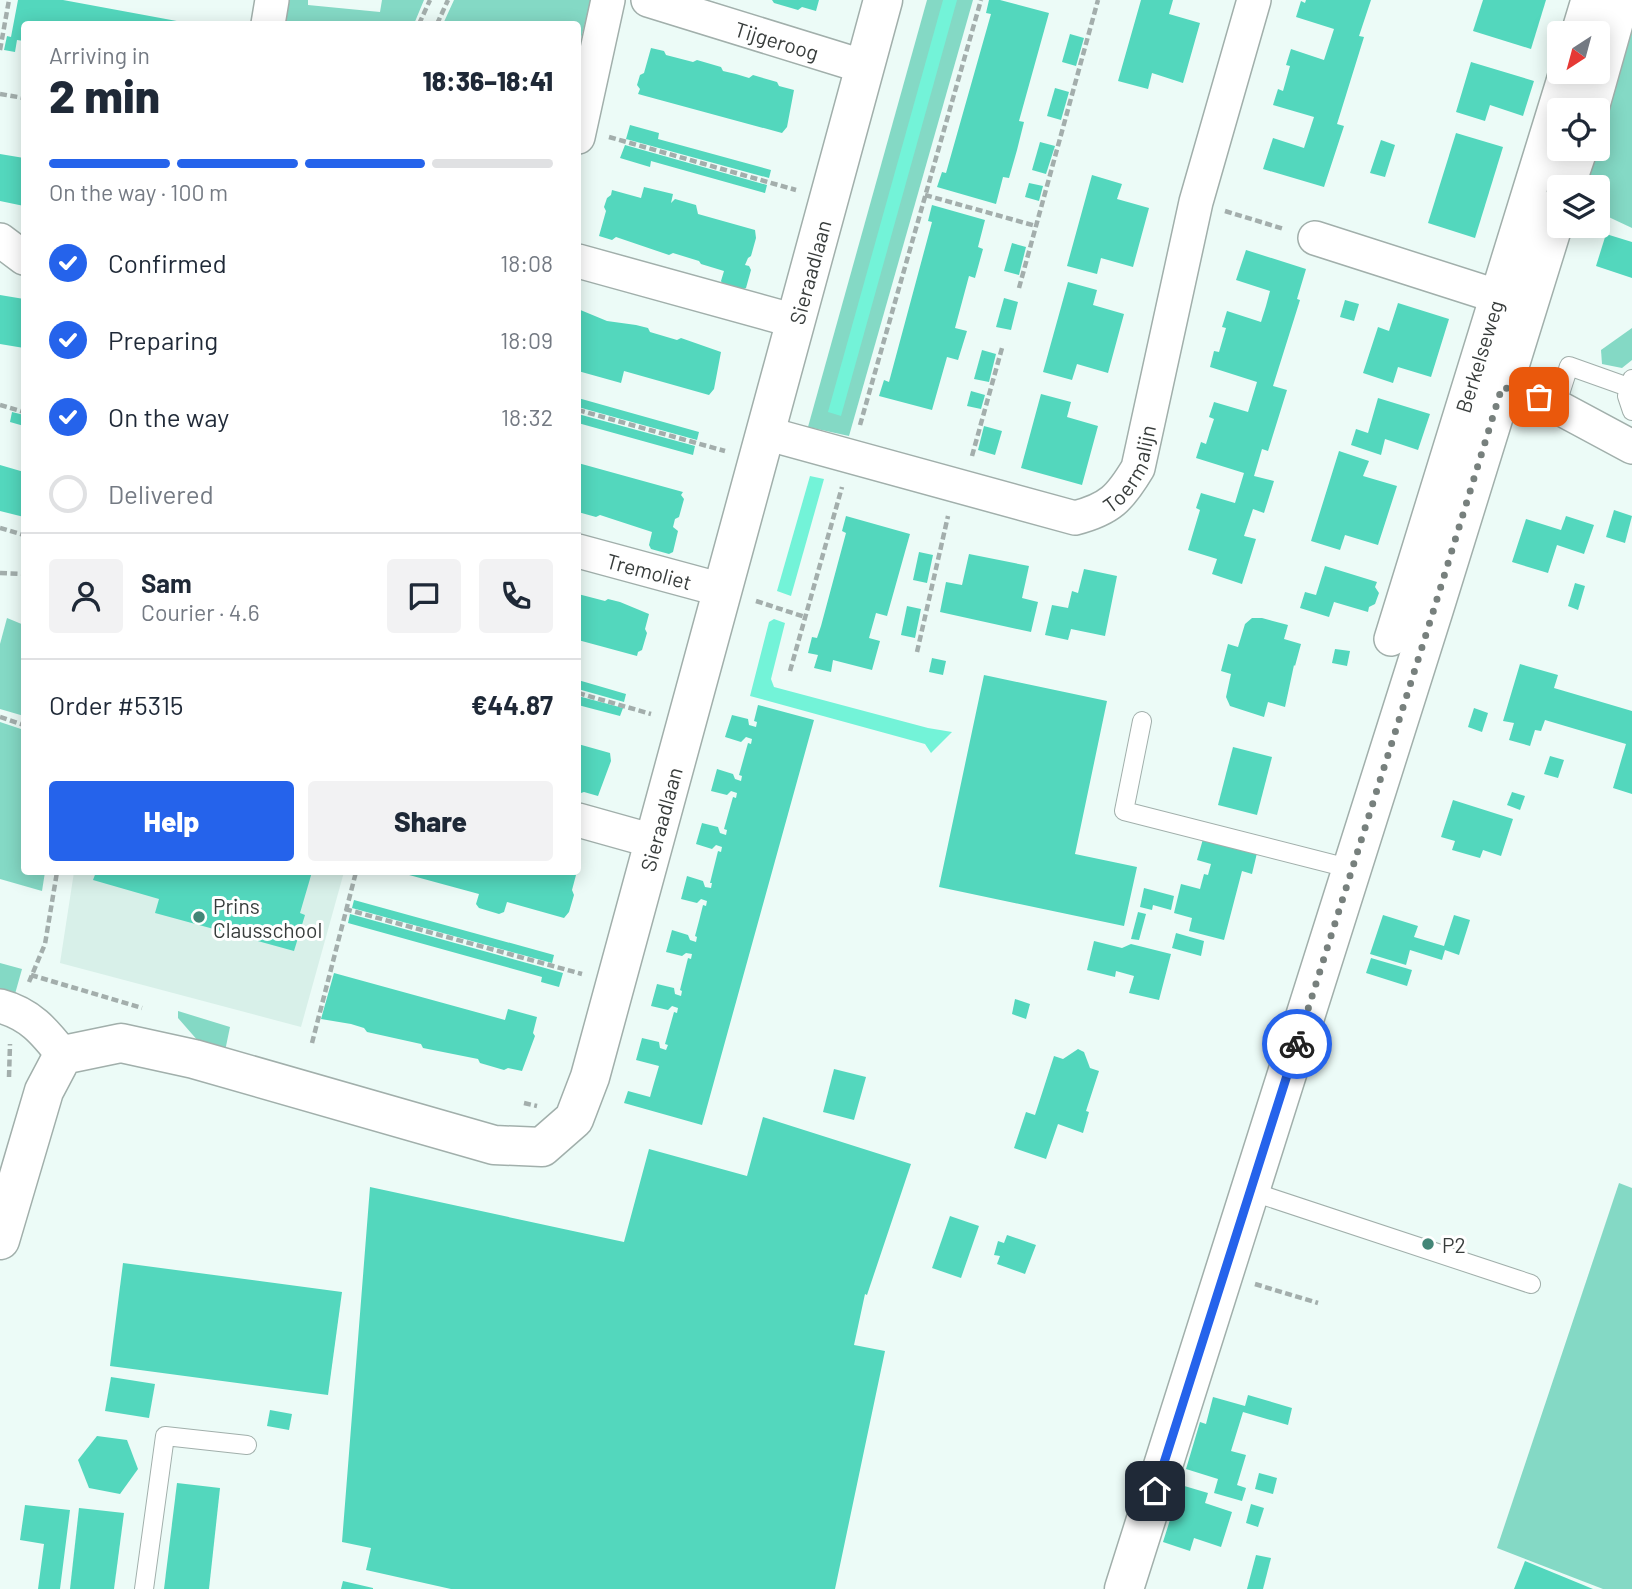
<!DOCTYPE html>
<html lang="en">
<head>
<meta charset="utf-8">
<style>
  :root { --surface:#fff; --page:#f2f2f3; --text:#1f2937; --muted:#747a83; --line:#e0e1e3; --accent:#2563eb }
  body { margin:0; font-family:Barlow,sans-serif; background:var(--page); color:var(--text); height:100vh; display:flex; flex-direction:column; font-size:26px; white-space:nowrap }
  * { box-sizing:border-box; margin:0 }
  p { font-size:23px; color:var(--muted) }
  .icon { flex:none; width:38px; height:38px; fill:none; stroke:currentColor; stroke-width:2; stroke-linecap:round; stroke-linejoin:round }
  .map { position:relative; flex:1; overflow:hidden }
  .details { position:absolute; left:21px; top:21px; width:560px; height:854px; display:flex; flex-direction:column; background:var(--surface); border-radius:7px; box-shadow:0 4px 18px #0003 }
  .details>* { flex:none }
  .needle { width:46px; rotate:216deg }
  .tools { position:absolute; left:1547px; top:21px; display:grid; gap:14px }
  .tools a { display:grid; place-items:center; width:63px; height:63px; border-radius:7px; background:var(--surface); box-shadow:0 4px 18px #0003; font-size:35px }
  .pin { position:absolute; display:grid; place-items:center; width:60px; height:60px; color:#fff; margin:-30px; border-radius:14px; box-shadow:0 4px 10px #0006 }
  .courier { position:absolute; display:grid; place-items:center; width:70px; height:70px; margin:-35px; border:5px solid #2563eb; border-radius:50%; background:#fff; color:#222; box-shadow:0 2px 9px #0007 }
  .head em { font-style:normal; font-weight:800 }
  .head div { display:flex; flex-direction:column-reverse }
  .head { display:flex; align-items:center; justify-content:space-between; height:119px; padding:0 28px }
  h1 { font-size:46px; font-weight:800; line-height:52px }
  .bar { display:grid; grid-template-columns:repeat(4,1fr); gap:10px 7px; align-content:center; height:84px; padding:0 28px }
  .bar i { height:9px; border-radius:5px; background:var(--line) }
  .bar .active { background:var(--accent) }
  .bar p { grid-column:span 4 }
  .line { display:flex; align-items:center; gap:18px; padding:0 28px; border-top:2px solid var(--line) }
  .line div { flex:1 }
  .round { display:grid; place-items:center; flex:none; width:74px; height:74px; border-radius:7px; background:var(--page) }
  ol { padding:0 28px; list-style:none }
  li { display:flex; align-items:center; gap:21px; height:77px }
  li p { margin-inline-start:auto }
  li .icon { padding:7px; border-radius:50%; background:var(--accent); color:#fff; stroke-width:4 }
  li:last-child { color:var(--muted) }
  li i { width:38px; height:38px; border:4px solid var(--line); border-radius:50% }
  .primary-button { display:flex; gap:14px; margin-top:auto; padding:14px 28px }
  .primary-button a { flex:1; height:80px; border-radius:7px; background:var(--accent); color:#fff; font-size:28px; font-weight:800; line-height:80px; text-align:center }
  .primary-button a+a { background:var(--page); color:var(--text) }
  .map>svg:first-child { display:block }
  .built { fill:#d8f0e9 }
  .green { fill:#84d9c5 }
  .water { fill:#73f3d8 }
  .building { fill:#53d7bd }
  .lines { fill:none; stroke-linecap:round; stroke-linejoin:round }
  .lane-casing { stroke:#a1afab; stroke-width:20 }
  .street-casing { stroke:#a1afab; stroke-width:36 }
  .secondary-casing { stroke:#a1afab; stroke-width:41 }
  .path { stroke:#a3aeac; stroke-width:4.5; stroke-dasharray:7 3.5; stroke-linecap:butt }
  .lane { stroke:#fff; stroke-width:18 }
  .street { stroke:#fff; stroke-width:33 }
  .secondary { stroke:#fff; stroke-width:38 }
  .done { stroke:#77807d; stroke-width:7; stroke-dasharray:0 12.6 }
  .route { stroke:#2563eb; stroke-width:9 }
  .poi-dot { fill:#438677; stroke:#fff; stroke-width:2.5 }
  .labels { text-anchor:middle; dominant-baseline:central; stroke-width:6; stroke-linejoin:round; paint-order:stroke }
  .street-label { font-size:21px; fill:#383d3c; stroke:#fff }
  .poi-label { font-size:21px; fill:#383d3c; stroke:#fff; text-anchor:start }
</style>
</head>
<body>
<div class="map">
<svg width="1632" height="1589" viewBox="0 0 1632 1589">
  <rect width="100%" height="100%" fill="#ecfbf7"/>
  <path class="built" d="M74 872H344L301 1027 60 963Z"/>
  <g class="green">
    <path d="M285 0H308V5L380 12 382 0H424L414 24H281Z"/>
    <path d="M454 0H591L578 50V24H443Z"/>
    <path d="M927 0H973L849 436 808 427Z"/>
    <path d="M1632 25V228L1598 212V187H1583L1595 149H1598V138Z"/>
    <path d="M1632 328V360L1622 368 1602 364 1601 350Z"/>
    <path d="M7 618 24 625V716L0 709V644Z"/>
    <path d="M0 722 24 730V872H45L42 891 0 879Z"/>
    <path d="M0 963 22 969 15 994 0 990Z"/>
    <path d="M178 1011 230 1027 225 1051 199 1042 178 1018Z"/>
    <path d="M1619 1183 1632 1188V1589H1603L1497 1548Z"/>
  </g>
  <g class="water">
    <path d="M943 0H957L841 416 828 412Z"/>
    <path d="M810 476 824 479 791 596 777 591Z"/>
    <path d="M774 619 785 623 771 679 774 687 928 728 952 732 931 753 925 744 750 696 769 622Z"/>
  </g>
  <g class="building">
    <path d="M18 0H63L193 24H24V41L17 40 15 52 4 50 7 36 11 37Z"/>
    <path d="M772 0H819L816 11 802 7 798 10 774 3Z"/>
    <path d="M989 0H1000L1049 13 1019 121 1024 122 1017 150 1009 178 1003 177 996 204 937 187 942 172 946 173 991 14 986 13Z"/>
    <path d="M1141 0H1173L1169 14 1200 23 1183 83 1152 73 1148 89 1118 81Z"/>
    <path d="M1306 0H1371L1359 36 1364 37 1337 124 1344 126 1324 187 1263 169 1273 138 1304 148 1314 117 1273 105 1278 89 1283 91 1290 66 1286 65 1291 49 1324 60 1334 29 1296 17 1301 1 1305 3Z"/>
    <path d="M1483 0H1546L1531 49 1473 31Z"/>
    <path d="M1070 34 1084 38 1076 66 1062 62Z"/>
    <path d="M651 48 664 51 666 55 693 62 697 60 721 67 723 71 736 74 749 78 753 75 777 82 779 86 794 90 787 127 782 133 638 94 640 89 637 85 640 75 644 73Z"/>
    <path d="M1471 62 1534 81 1523 116 1490 105 1485 121 1456 112Z"/>
    <path d="M1055 88 1069 92 1061 120 1047 116Z"/>
    <path d="M630 125 659 133 658 139 771 170 769 178 626 139Z"/>
    <path d="M1456 133 1503 147 1475 238 1428 223Z"/>
    <path d="M1381 140 1395 145 1385 177 1370 173Z"/>
    <path d="M1040 142 1055 146 1046 174 1032 170Z"/>
    <path d="M625 145 767 185 765 193 651 161 650 167 620 158Z"/>
    <path d="M0 154 24 158V206L0 201Z"/>
    <path d="M1092 175 1122 184 1117 199 1149 208 1133 267 1101 258 1097 274 1067 266Z"/>
    <path d="M1029 183 1043 186 1039 201 1025 197Z"/>
    <path d="M644 187 673 194 671 203 675 199 696 205 698 214 755 230 756 238 751 256 748 258 745 265 749 266 751 270 746 288 741 290 723 285 721 281 724 271 701 264 699 261 673 253 669 255 616 237 612 240 599 236 606 211 604 207 607 198 611 195 612 190 641 198Z"/>
    <path d="M932 205 985 220 978 247 983 249 975 278 969 276 955 328 967 331 958 360 947 357 932 410 879 396 884 380 889 382 932 222 928 221Z"/>
    <path d="M1606 234 1632 242V278L1596 266Z"/>
    <path d="M1012 243 1026 247 1019 275 1004 271Z"/>
    <path d="M1246 250 1306 269 1297 299 1300 300 1273 386 1287 390 1268 451 1262 449 1254 476 1274 481 1264 513 1253 509 1244 536 1256 539 1242 584 1212 574 1217 559 1188 550 1200 510 1196 508 1201 493 1235 503 1244 473 1196 458 1201 442 1206 444 1210 431 1214 419 1209 417 1214 402 1248 412 1257 382 1210 367 1214 351 1219 352 1226 328 1222 327 1227 311 1261 322 1266 306 1270 291 1236 280Z"/>
    <path d="M1068 282 1097 290 1093 305 1124 314 1108 373 1077 364 1072 380 1043 372Z"/>
    <path d="M0 295 24 299V348L0 344Z"/>
    <path d="M1004 298 1018 302 1011 330 996 327Z"/>
    <path d="M1345 300 1359 304 1354 321 1340 317Z"/>
    <path d="M1398 303 1449 319 1431 377 1398 367 1393 383 1363 373 1378 327 1389 331Z"/>
    <path d="M578 309 607 321 636 325 648 328 650 332 677 340 681 338 721 352 714 389 709 395 624 371 621 383 578 371Z"/>
    <path d="M982 350 996 354 989 382 974 379Z"/>
    <path d="M971 391 985 395 981 409 967 406Z"/>
    <path d="M1041 394 1071 402 1067 417 1098 426 1082 485 1021 468Z"/>
    <path d="M578 398 699 432 697 440 578 407Z"/>
    <path d="M1378 398 1430 414 1418 450 1385 439 1381 455 1351 445 1356 429 1368 433Z"/>
    <path d="M12 412 24 415V426L10 422Z"/>
    <path d="M578 414 695 446 693 455 578 423Z"/>
    <path d="M984 426 1002 431 995 455 978 450Z"/>
    <path d="M1339 451 1369 461 1363 476 1397 486 1378 545 1345 535 1340 550 1311 541Z"/>
    <path d="M578 463 683 492 681 495 684 499 679 517 675 519 673 527 678 531 673 552 669 554 651 549 649 545 652 532 600 515 596 517 578 512Z"/>
    <path d="M0 465 24 472V517L0 511Z"/>
    <path d="M1614 510 1632 516 1625 543 1606 537Z"/>
    <path d="M846 516 910 534 887 616 876 613 869 638 880 641 872 670 833 660 831 672 814 668 818 655 808 653 812 637 817 638 821 626 846 533 842 531Z"/>
    <path d="M1566 516 1594 525 1584 554 1557 545 1548 573 1512 562 1526 519 1561 530Z"/>
    <path d="M919 552 933 555 927 583 913 580Z"/>
    <path d="M969 554 1029 566 1022 598 1038 602 1031 632 940 612 946 582 962 585Z"/>
    <path d="M1325 566 1377 582 1375 587 1379 593 1375 604 1369 607 1368 612 1334 602 1329 617 1300 608 1305 592 1316 595Z"/>
    <path d="M1084 569 1117 576 1105 636 1071 629 1068 640 1045 635 1052 605 1068 608 1072 591 1078 593Z"/>
    <path d="M1575 583 1585 586 1578 610 1568 606Z"/>
    <path d="M578 594 605 601 608 599 620 602 649 614 645 629 647 633 642 650 638 652 637 656 578 640Z"/>
    <path d="M907 606 921 609 915 638 901 635Z"/>
    <path d="M1252 618H1262L1288 625 1284 639 1301 644 1295 666 1294 665 1285 707 1268 702 1264 717 1230 706 1226 697 1231 674 1221 671 1228 644 1238 647 1245 624Z"/>
    <path d="M1335 649 1350 651 1347 666 1332 663Z"/>
    <path d="M932 658 946 661 943 675 929 672Z"/>
    <path d="M1520 664 1558 675 1554 688 1632 711V794L1613 788 1626 744 1545 720 1541 731 1535 730 1530 746 1509 740 1514 723 1503 721Z"/>
    <path d="M984 675 1107 701 1075 854 1137 867 1124 926 939 887Z"/>
    <path d="M578 680 626 694 624 702 578 689Z"/>
    <path d="M578 696 623 708 620 716 578 705Z"/>
    <path d="M758 705 814 720 702 1125 624 1103 628 1091 650 1097 654 1083 659 1066 636 1060 642 1038 659 1042 660 1048 666 1050 668 1045 665 1044 674 1012 677 1013 678 1008 672 1006 668 1010 651 1006 657 984 674 988 675 994 681 996 682 991 680 990 688 958 691 959 692 954 686 953 682 956 666 952 672 930 688 935 690 940 696 942 697 937 695 936 699 921 703 905 706 906 707 901 701 899 697 903 681 899 687 876 703 881 705 887 711 888 712 883H710L718 851 721 852 722 847 716 845 712 849 696 844 702 823 718 827 720 833 726 835 727 830 724 829 733 797 736 798 737 793 731 791 727 795 711 791 717 769 733 774 735 779 741 781 742 776 739 775 748 743 751 744 752 739 746 737 741 742 725 737 732 715 748 719 749 725 756 727 757 722 754 721Z"/>
    <path d="M1474 708 1488 713 1482 732 1468 727Z"/>
    <path d="M578 744 610 753 611 761 598 796 584 792 578 794Z"/>
    <path d="M1233 747 1272 757 1257 815 1218 805Z"/>
    <path d="M1550 756 1564 760 1558 778 1544 774Z"/>
    <path d="M1512 792 1525 796 1520 810 1507 805Z"/>
    <path d="M1453 800 1513 819 1501 856 1483 850 1480 858 1452 850 1455 841 1441 837Z"/>
    <path d="M1203 839 1257 853 1252 874 1242 871 1224 940 1189 931 1192 918 1174 913 1181 884 1200 889 1204 874 1208 875 1211 864 1197 860Z"/>
    <path d="M96 872H312L300 913 305 915 294 951 155 913 159 899 93 880Z"/>
    <path d="M398 872H561L576 875 572 890 574 895 569 912 564 918 507 902 504 912 499 914 479 908 476 904 479 894Z"/>
    <path d="M1144 888 1174 896 1171 910 1153 905 1152 910 1140 907Z"/>
    <path d="M354 900 554 955 552 963 352 908Z"/>
    <path d="M1138 912 1146 914 1139 940 1131 939Z"/>
    <path d="M350 914 563 973 559 987 541 982 542 977 348 923Z"/>
    <path d="M1383 915 1418 926 1414 937 1444 946 1454 915 1470 920 1459 955 1445 950 1442 960 1410 950 1406 965 1370 954Z"/>
    <path d="M1176 933 1204 941 1201 956 1172 948Z"/>
    <path d="M1094 941 1122 948 1131 944 1171 954 1159 1000 1129 993 1134 976 1116 971 1115 977 1087 970Z"/>
    <path d="M1371 958 1412 970 1407 986 1366 973Z"/>
    <path d="M334 973 505 1020 508 1009 537 1017 533 1033 535 1036 522 1071 508 1068 504 1070 480 1063 478 1059 423 1048 421 1044 367 1032 364 1028 351 1024 321 1019Z"/>
    <path d="M1015 999 1030 1004 1026 1019 1012 1014Z"/>
    <path d="M1078 1049 1084 1052 1090 1068 1099 1071 1086 1111 1089 1112 1083 1133 1058 1124 1046 1159 1014 1148 1026 1112 1035 1115 1054 1056 1063 1059Z"/>
    <path d="M834 1069 866 1077 854 1120 823 1112Z"/>
    <path d="M763 1117 911 1164 867 1295 865 1294 854 1345 885 1351 835 1589H451L366 1570 371 1548 342 1542 370 1187 624 1242 649 1149 747 1176Z"/>
    <path d="M950 1216 979 1226 961 1278 932 1268Z"/>
    <path d="M1007 1235 1036 1245 1025 1274 997 1264 1000 1256 994 1255 998 1241 1004 1243Z"/>
    <path d="M123 1263 342 1292 328 1395 110 1366Z"/>
    <path d="M111 1377 155 1384 149 1418 105 1411Z"/>
    <path d="M1248 1395 1292 1408 1288 1425 1243 1412 1231 1451 1246 1455 1237 1485 1246 1488 1242 1501 1214 1493 1218 1479 1186 1469 1200 1422 1206 1424 1213 1397 1245 1406Z"/>
    <path d="M270 1410 292 1414 289 1430 267 1426Z"/>
    <path d="M97 1436 127 1440 138 1469 120 1494 89 1488 78 1460Z"/>
    <path d="M1259 1473 1277 1478 1273 1494 1255 1489Z"/>
    <path d="M177 1483 220 1488 209 1589H164Z"/>
    <path d="M1181 1485 1208 1493 1205 1503 1232 1512 1221 1547 1194 1538 1190 1551 1163 1542Z"/>
    <path d="M1251 1504 1264 1508 1258 1527 1246 1523Z"/>
    <path d="M25 1505 70 1510 60 1589H38L44 1544 20 1540Z"/>
    <path d="M79 1508 124 1513 114 1589H70Z"/>
    <path d="M1256 1555 1271 1558 1263 1589H1247Z"/>
    <path d="M1525 1561 1593 1589H1514Z"/>
    <path d="M343 1581 373 1588V1589H341Z"/>
  </g>
  <g class="lines">
    <defs>
      <g id="lane">
        <path d="M1632 379 1627 396 1632 411"/>
        <path d="M1556 406 1569 366 1628 387"/>
        <path d="M1142 721 1124 811 1352 869"/>
        <path d="M1250 1191 1531 1284"/>
        <path d="M144 1589 165 1436 247 1445"/>
      </g>
      <g id="street">
        <path id="s1" d="M648 0 865 67"/>
        <path d="M268 24 272 0"/>
        <path d="M1578 33 1588 0"/>
        <path d="M578 137 608 0"/>
        <path d="M1315 238 1518 303"/>
        <path d="M0 240 24 258"/>
        <path d="M578 261 795 321"/>
        <path d="M1502 387 1539 397 1632 447"/>
        <path id="s2" d="M765 433 1075 518C1110 509 1120 498 1138 468L1196 202 1254 0"/>
        <path id="s3" d="M578 551 722 590"/>
        <path id="s4" d="M1391 639 1566 72"/>
        <path d="M578 820 653 841"/>
        <path d="M0 1006C30 1014 44 1031 63 1055"/>
      </g>
      <g id="secondary">
        <path d="M1589 110 1620 0"/>
        <path d="M1565 187 1578 149"/>
        <path id="s5" d="M0 1240 44 1091 63 1055 121 1043 194 1059 494 1145 542 1147 574 1119 590 1077 883 0"/>
        <path d="M1124 1589 1434 609 1559 206"/>
      </g>
    </defs>
    <use href="#lane" class="lane-casing"/>
    <use href="#street" class="street-casing"/>
    <use href="#secondary" class="secondary-casing"/>
    <g class="path">
      <path d="M419 24 430 0"/>
      <path d="M437 24 448 0"/>
      <path d="M0 50 9 0"/>
      <path d="M0 94 24 98"/>
      <path d="M609 137 796 190"/>
      <path d="M925 195 1036 226"/>
      <path d="M1225 211 1284 229"/>
      <path d="M1019 288 1098 0"/>
      <path d="M0 405 24 412"/>
      <path d="M578 410 725 451"/>
      <path d="M860 425 981 0"/>
      <path d="M972 456 1002 348"/>
      <path d="M0 528 24 535"/>
      <path d="M0 573 24 574"/>
      <path d="M756 601 805 617"/>
      <path d="M917 652 948 516"/>
      <path d="M790 671 842 487"/>
      <path d="M578 693 651 714"/>
      <path d="M0 717 24 725"/>
      <path d="M345 909 582 974"/>
      <path d="M31 975 142 1008"/>
      <path d="M29 982 45 944 57 872"/>
      <path d="M312 1043 356 872"/>
      <path d="M9 1077 10 1044"/>
      <path d="M524 1103 537 1106"/>
      <path d="M1255 1284 1318 1303"/>
    </g>
    <use href="#lane" class="lane"/>
    <use href="#street" class="street"/>
    <use href="#secondary" class="secondary"/>
  </g>
  <g class="lines">
    <path class="done" d="M1297 1044 1434 609 1502 387 1539 397"/>
    <path class="route" d="M1155 1491 1297 1044"/>
  </g>
  <g class="poi-dot">
    <circle cx="199" cy="917" r="7"/>
    <circle cx="1428" cy="1244" r="7"/>
  </g>
  <g class="labels">
    <g class="street-label">
      <text stroke="none"><textPath href="#s1" startOffset="135">Tijgeroog</textPath></text>
      <text stroke="none"><textPath href="#s5" startOffset="1612">Sieraadlaan</textPath></text>
      <text stroke="none"><textPath href="#s4" startOffset="296">Berkelseweg</textPath></text>
      <text stroke="none"><textPath href="#s2" startOffset="401">Toermalijn</textPath></text>
      <text stroke="none"><textPath href="#s3" startOffset="74">Tremoliet</textPath></text>
      <text stroke="none"><textPath href="#s5" startOffset="1045">Sieraadlaan</textPath></text>
    </g>
    <g class="poi-label">
      <text x="213" y="905">Prins<tspan x="213" dy="24">Clausschool</tspan></text>
      <text x="1442" y="1244">P2</text>
    </g>
  </g>
</svg>
<div class="tools">
<a><svg class="needle" viewBox="-14 -14 28 28"><path d="M0-13l5 13h-10z" fill="#e53935"/><path d="M0 13l5-13h-10z" fill="#747a83"/></svg></a>
<a><svg class="icon" aria-label="locate" viewBox="0 0 24 24"><circle cx="12" cy="12" r="6"/><path d="M12 2v4M12 18v4M2 12h4M18 12h4"/></svg></a>
<a><svg class="icon" aria-label="layers" viewBox="0 0 24 24"><path d="M12 4l9 5-9 5-9-5zM3 14l9 5 9-5"/></svg></a>
</div>
<div class="pin" style="left:1539px;top:397px;background:#ea580c"><svg class="icon" aria-label="bag" viewBox="0 0 24 24"><path d="M5 8h14l-1 12H6zM9 8a3 3 0 0 1 6 0"/></svg></div>
<div class="pin" style="left:1155px;top:1491px;background:#1f2937"><svg class="icon" aria-label="home" viewBox="0 0 24 24"><path d="M3 11l9-7 9 7M6 9v11h12V9"/></svg></div>
<div class="courier" style="left:1297px;top:1044px"><svg class="icon" aria-label="bike" viewBox="0 0 24 24"><circle cx="6" cy="16" r="4"/><circle cx="18" cy="16" r="4"/><path d="M6 16l4-8h5l3 8M10 8l3 8H6M13 5h3"/></svg></div>
<section class="details">
<div class="head"><div><h1>2 min</h1><p>Arriving in</p></div><em>18:36–18:41</em></div>
<div class="bar"><i class="active"></i><i class="active"></i><i class="active"></i><i></i><p>On the way · 100 m</p></div>
<ol>
<li><svg class="icon" aria-label="check" viewBox="0 0 24 24"><path d="M5 12l5 5 9-10"/></svg>Confirmed<p>18:08</p></li>
<li><svg class="icon" aria-label="check" viewBox="0 0 24 24"><path d="M5 12l5 5 9-10"/></svg>Preparing<p>18:09</p></li>
<li><svg class="icon" aria-label="check" viewBox="0 0 24 24"><path d="M5 12l5 5 9-10"/></svg>On the way<p>18:32</p></li>
<li><i></i>Delivered</li>
</ol>
<div class="line" style="height:126px"><a class="round"><svg class="icon" aria-label="person" viewBox="0 0 24 24"><circle cx="12" cy="8" r="4"/><path d="M4 21q1-7 8-7t8 7"/></svg></a><div><b>Sam</b><p>Courier · 4.6</p></div><a class="round"><svg class="icon" aria-label="chat" viewBox="0 0 24 24"><path d="M4 5h16v11H9l-5 4z"/></svg></a><a class="round"><svg class="icon" aria-label="phone" viewBox="0 0 24 24"><path d="M5 4h4l2 5-3 2q2 4 5 5l2-3 5 2v4C11 20 4 13 5 4z"/></svg></a></div>
<div class="line" style="height:91px"><div>Order #5315</div><b>€44.87</b></div>
<div class="primary-button"><a>Help</a><a>Share</a></div>
</section>
</div>
</body>
</html>
